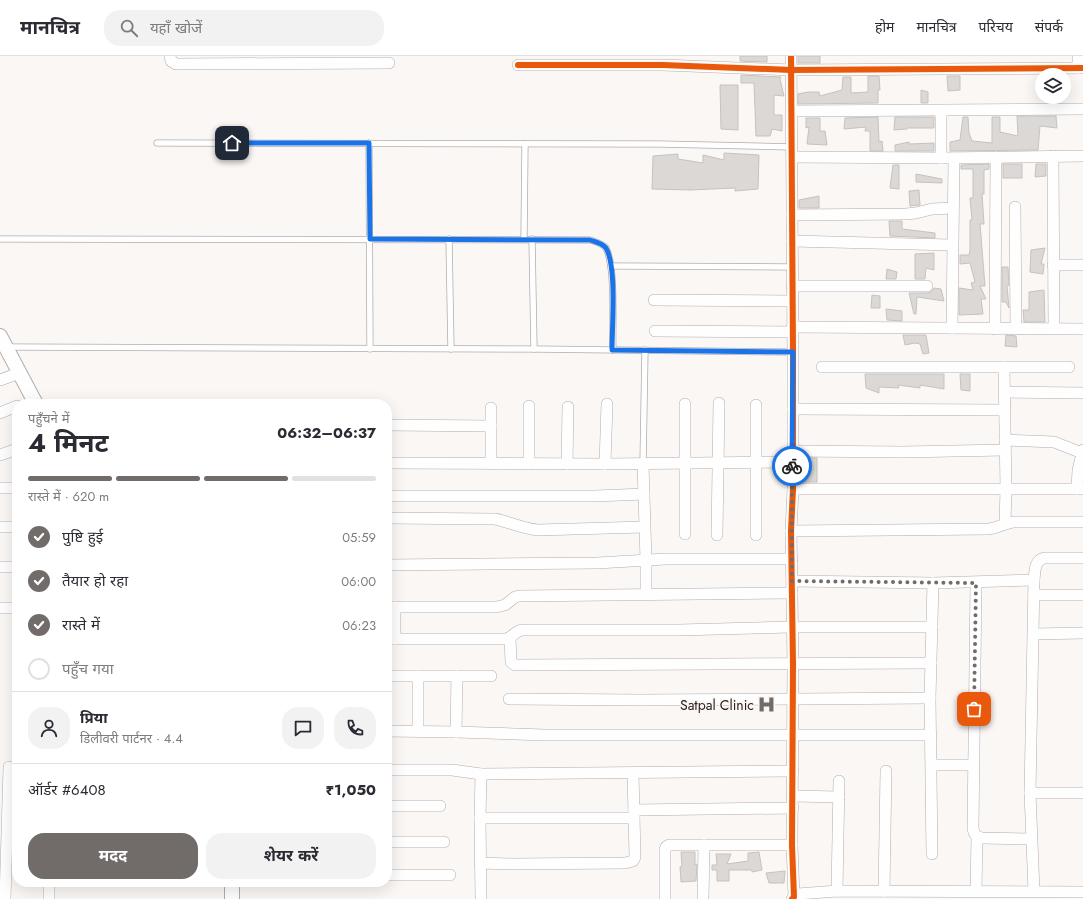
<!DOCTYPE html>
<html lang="hi">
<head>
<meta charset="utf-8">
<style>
  :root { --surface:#fff; --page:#f2f2f3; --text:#2b2b33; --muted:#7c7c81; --line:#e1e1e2; --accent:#716c69 }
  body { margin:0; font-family:Jost,"Noto Sans Devanagari",sans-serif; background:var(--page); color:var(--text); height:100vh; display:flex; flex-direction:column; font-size:15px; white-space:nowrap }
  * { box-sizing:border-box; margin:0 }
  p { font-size:13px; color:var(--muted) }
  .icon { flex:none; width:22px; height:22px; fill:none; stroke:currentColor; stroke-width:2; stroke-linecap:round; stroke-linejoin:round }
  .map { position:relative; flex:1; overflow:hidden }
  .drawer { position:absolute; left:12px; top:343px; width:380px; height:488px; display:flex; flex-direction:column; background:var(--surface); border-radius:16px; box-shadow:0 4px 16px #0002 }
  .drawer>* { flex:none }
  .controls { position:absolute; left:1035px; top:12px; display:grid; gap:8px }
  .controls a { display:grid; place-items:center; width:36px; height:36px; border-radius:50%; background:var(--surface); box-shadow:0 4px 16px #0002; font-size:20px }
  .pin { position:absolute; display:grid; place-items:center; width:34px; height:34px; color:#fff; margin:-17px; border-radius:8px; box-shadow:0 2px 6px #0006 }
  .courier { position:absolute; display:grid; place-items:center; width:40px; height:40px; margin:-20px; border:3px solid #1a73e8; border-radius:50%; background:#fff; color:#222; box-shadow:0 1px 5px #0007 }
  .summary em { font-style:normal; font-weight:700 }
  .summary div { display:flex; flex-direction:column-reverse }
  .summary { display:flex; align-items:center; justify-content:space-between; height:68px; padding:0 16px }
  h1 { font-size:26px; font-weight:700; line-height:30px }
  .bar { display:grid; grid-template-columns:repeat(4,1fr); gap:6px 4px; align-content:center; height:48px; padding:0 16px }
  .bar i { height:5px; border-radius:3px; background:var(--line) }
  .bar .current { background:var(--accent) }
  .bar p { grid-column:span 4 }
  .line { display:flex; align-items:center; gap:10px; padding:0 16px; border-top:1px solid var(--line) }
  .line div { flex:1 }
  .round { display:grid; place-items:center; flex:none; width:42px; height:42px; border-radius:16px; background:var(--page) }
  ol { padding:0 16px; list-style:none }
  li { display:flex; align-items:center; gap:12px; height:44px }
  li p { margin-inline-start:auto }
  li .icon { padding:4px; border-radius:50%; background:var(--accent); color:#fff; stroke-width:4 }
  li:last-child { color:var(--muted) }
  li i { width:22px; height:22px; border:2px solid var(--line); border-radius:50% }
  .cta { display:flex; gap:8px; margin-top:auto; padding:8px 16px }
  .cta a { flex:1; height:46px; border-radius:16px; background:var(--accent); color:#fff; font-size:16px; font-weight:700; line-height:46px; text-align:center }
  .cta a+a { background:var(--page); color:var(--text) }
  header { display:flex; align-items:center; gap:24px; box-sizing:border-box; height:56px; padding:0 20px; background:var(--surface); border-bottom:1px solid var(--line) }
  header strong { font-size:19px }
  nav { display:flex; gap:22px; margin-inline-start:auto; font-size:14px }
  .search { width:280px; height:36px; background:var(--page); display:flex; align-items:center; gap:10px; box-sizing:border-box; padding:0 14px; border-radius:16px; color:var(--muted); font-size:15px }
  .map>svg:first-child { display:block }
  .building { fill:#dcd8d5; stroke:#c6c2bf }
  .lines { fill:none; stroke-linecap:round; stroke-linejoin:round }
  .service-casing { stroke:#b2adab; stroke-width:7 }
  .minor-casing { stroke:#b2adab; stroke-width:12 }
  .tertiary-casing { stroke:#b2adab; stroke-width:16 }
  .service { stroke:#fefefe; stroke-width:5.5 }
  .minor { stroke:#fefefe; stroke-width:11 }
  .tertiary { stroke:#fefefe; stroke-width:14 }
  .cycleway-casing { stroke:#fdf6f2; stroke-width:8 }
  .cycleway { stroke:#e8590c; stroke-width:6 }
  .done { stroke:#716c69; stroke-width:4; stroke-dasharray:0 7.2 }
  .route { stroke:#1a73e8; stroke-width:5 }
  .labels { text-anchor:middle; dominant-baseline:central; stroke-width:3; stroke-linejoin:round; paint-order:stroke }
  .poi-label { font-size:14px; fill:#27211e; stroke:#fdf6f2; text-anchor:end }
</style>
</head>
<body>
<header>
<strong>मानचित्र</strong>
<div class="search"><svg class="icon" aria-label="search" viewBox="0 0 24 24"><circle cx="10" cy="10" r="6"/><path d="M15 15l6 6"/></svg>यहाँ खोजें</div>
<nav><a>होम</a><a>मानचित्र</a><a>परिचय</a><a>संपर्क</a></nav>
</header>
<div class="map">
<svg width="1083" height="843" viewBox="0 0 1083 843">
  <rect width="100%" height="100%" fill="#faf7f5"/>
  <g class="building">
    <path d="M740 0H767V6L740 5Z"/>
    <rect x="798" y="0" width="22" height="7"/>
    <path d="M741 19 781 21 780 23 784 40 774 39V59H782V75L772 73 770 80H756L754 27H741Z"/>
    <path d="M868 20H879L880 34H878V47L798 48V38L808 36H819L820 40 842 34 843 21H851V37L868 36Z"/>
    <path d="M947 20H960V34L948 35Z"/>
    <path d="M720 29H738V74L721 73Z"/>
    <path d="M921 34 928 36V47H921Z"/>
    <path d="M1017 60H1056L1057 72 1040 70 1038 94 950 95V86L960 84 963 61H968L969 77 972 85 992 87V61H1000V76L1018 80Z"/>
    <path d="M878 61 879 86 882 85 883 95H870V75H865L866 71 844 73 845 62Z"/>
    <path d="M895 61H934V72H907V73L894 74Z"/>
    <path d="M806 62H820V75H825L827 89 807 88 809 71 806 72Z"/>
    <path d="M909 86V88L934 87V95H895V89Z"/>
    <path d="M724 97 759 99 758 133 735 135V132L690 134 652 133 653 100 678 98V103L703 107V99L724 104Z"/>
    <path d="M989 108V113L984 114V138H982L984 168H980L985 230H980L986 243H981L983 258 959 259V232L973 234 971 227 975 226 970 207 960 208V199H969L970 194V164H972L970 142H973V113H961V109Z"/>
    <rect x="1003" y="108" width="19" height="14"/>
    <path d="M1036 108H1046V120L1035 121Z"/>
    <path d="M893 109H899V133L890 132Z"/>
    <path d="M916 118 942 123V127L916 126Z"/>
    <path d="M919 134 920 149 910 150 909 135Z"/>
    <path d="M819 140V152H799V144Z"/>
    <path d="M889 165H902V173L935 177V182L890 180Z"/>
    <path d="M1045 192 1041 208H1044L1043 218 1030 216 1031 194Z"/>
    <path d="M934 197V214L926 212 925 223H915V198Z"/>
    <path d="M1002 211H1008L1009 229 1007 230 1009 252 1006 246H1002Z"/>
    <path d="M887 213 897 216 896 223H886Z"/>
    <path d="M934 232 941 233 944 245 917 241 916 258H914L909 237H927L931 236Z"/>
    <path d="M1044 234 1045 266H1024L1023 254H1029V236Z"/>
    <path d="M872 239 880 240V252H871Z"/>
    <path d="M886 253 902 255V265L887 264Z"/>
    <path d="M903 279H926L929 297 923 298 920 288 915 287 905 289Z"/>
    <path d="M1006 279 1016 280 1017 291 1005 290Z"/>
    <path d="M865 318H944V333L920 329V332L898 329 899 332 879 331V337L866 332Z"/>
    <path d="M960 318H970V335L961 334Z"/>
    <rect x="800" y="402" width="17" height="24"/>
    <path d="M681 796H695V809L697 808 696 825 681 826 680 811 682 810Z"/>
    <path d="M759 796 762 814 752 816V814H729V825H717V814H712V809H717L716 798H731L727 808 748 805V797Z"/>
    <path d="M785 815 784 827H769L766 817Z"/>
  </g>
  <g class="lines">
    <defs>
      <g id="service">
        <path d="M157 87 659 88 792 91"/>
        <path d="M369 87 370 293"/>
        <path d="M0 183C197 185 393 182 590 184 596 186 602 187 606 192 616 211 612 270 613 294"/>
        <path d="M449 183 451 293"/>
        <path d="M524 183 525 88"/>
        <path d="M532 183 534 293"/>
        <path d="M611 210 792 211"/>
        <path d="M7 291 534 293 793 296"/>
        <path d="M643 408 645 294"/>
      </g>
      <g id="minor">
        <path d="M170 0 171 5 176 8 389 7"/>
        <path d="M791 0 793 296V433L791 475 793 608 792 789 794 841"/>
        <path d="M1078 0V12"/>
        <path d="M518 9H663L791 14 1083 12"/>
        <path d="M792 55 1083 53"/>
        <path d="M941 55V102"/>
        <path d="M1053 100 1054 272"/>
        <path d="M792 101 941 102 1083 100"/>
        <path d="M1015 151 1016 273"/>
        <path d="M792 159 906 158 916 157 932 153 953 152"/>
        <path d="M792 185 952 189"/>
        <path d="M1053 209H1083"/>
        <path d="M792 230H927"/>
        <path d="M654 244 792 245"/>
        <path d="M792 271 1083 273"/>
        <path d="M952 272 954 102"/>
        <path d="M995 273 996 101"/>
        <path d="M655 275 792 276"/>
        <path d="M822 311H1069"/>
        <path d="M1004 311 1006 433 1005 468"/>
        <path d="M0 324 19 317"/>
        <path d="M1005 336 1083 337"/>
        <path d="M685 348V478"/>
        <path d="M529 350V408"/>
        <path d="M491 352V408"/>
        <path d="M793 353 1005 354"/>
        <path d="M0 357 17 350"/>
        <path d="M387 369 491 370"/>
        <path d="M1005 384 1054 386 1082 397"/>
        <path d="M792 395 903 396 1005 394"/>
        <path d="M0 399 17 393"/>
        <path d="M387 407 605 408 792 406"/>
        <path d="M567 408 568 351"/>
        <path d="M605 408 607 348"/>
        <path d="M643 408 646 504V538"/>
        <path d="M0 432H17"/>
        <path d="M793 433H1083"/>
        <path d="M1077 433 1078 414 1083 394"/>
        <path d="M387 440H595L644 438"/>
        <path d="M387 462 495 463C510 466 523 473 538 474L644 471"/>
        <path d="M0 471H17"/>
        <path d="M791 475 988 473C998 472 1005 467 1014 466H1083"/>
        <path d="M717 479 719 347"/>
        <path d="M756 479V349"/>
        <path d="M387 509 597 507 666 503H792"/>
        <path d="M0 511H17"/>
        <path d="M792 525 933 527 1034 524"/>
        <path d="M976 527 973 772C974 778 975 780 982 782L1031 783"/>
        <path d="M1034 539H1083"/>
        <path d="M387 551H496L505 549 515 541 519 540 792 537"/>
        <path d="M395 551V583"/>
        <path d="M0 552H17"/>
        <path d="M1034 578 1083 577"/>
        <path d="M510 582 511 606 515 609 931 607"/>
        <path d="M387 583H506C513 581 515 575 522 574H679L792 571H932"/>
        <path d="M387 620H491"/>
        <path d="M418 620V675"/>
        <path d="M509 643 640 644 930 642"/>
        <path d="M387 675 456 676 545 679H931"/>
        <path d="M456 676 457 620"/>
        <path d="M932 709H973"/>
        <path d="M387 714H452L481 718 793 715"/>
        <path d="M1030 737H1083"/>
        <path d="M793 740 839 741"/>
        <path d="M387 750H440"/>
        <path d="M634 754 793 752"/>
        <path d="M480 762H634"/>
        <path d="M387 786H444"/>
        <path d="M932 798 930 642 933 527"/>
        <path d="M480 807 513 808 625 807 633 805 635 801 633 717"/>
        <path d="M387 819H450"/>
        <path d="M837 835 839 725"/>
        <path d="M884 835 886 715"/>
        <path d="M976 835 977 781"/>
        <path d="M1034 835 1030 737 1034 524C1035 516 1034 505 1044 502H1083"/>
        <path d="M5 843 9 711"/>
        <path d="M49 843V826"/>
        <path d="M481 843 480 762 481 718"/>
        <path d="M665 843V794L666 791 669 789H792"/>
        <path d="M703 843 704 789"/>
        <path d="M792 843 798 838 837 835 1083 836"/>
      </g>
      <g id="tertiary">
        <path d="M0 280 36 348"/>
        <path d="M232 826V843"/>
      </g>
    </defs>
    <use href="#service" class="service-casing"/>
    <use href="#minor" class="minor-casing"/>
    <use href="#tertiary" class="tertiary-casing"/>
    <use href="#service" class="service"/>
    <use href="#minor" class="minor"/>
    <use href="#tertiary" class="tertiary"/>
    <defs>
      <g id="cycleway">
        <path d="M791 0 793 296V433L791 475 793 608 792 789 794 841 792 843"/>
        <path d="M518 9H663L791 14 1083 12"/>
      </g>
    </defs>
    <use href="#cycleway" class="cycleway-casing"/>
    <use href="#cycleway" class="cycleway"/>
  </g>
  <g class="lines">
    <path class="done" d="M792 410V525L976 527 974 653"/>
    <path class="route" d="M232 87H369L370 183 590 184C596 186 602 187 606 192 617 211 612 270 612 294L793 296 792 410"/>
  </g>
  <defs>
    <symbol id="hospital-bare" viewBox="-9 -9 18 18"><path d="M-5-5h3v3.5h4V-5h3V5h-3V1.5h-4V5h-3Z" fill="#716c69" stroke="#fdf6f2" stroke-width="2.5" paint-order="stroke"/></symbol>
  </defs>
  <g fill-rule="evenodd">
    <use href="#hospital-bare" x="754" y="636" width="25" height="25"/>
  </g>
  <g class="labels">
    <g class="poi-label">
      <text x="754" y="649">Satpal Clinic</text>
    </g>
  </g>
</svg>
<div class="controls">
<a><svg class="icon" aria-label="layers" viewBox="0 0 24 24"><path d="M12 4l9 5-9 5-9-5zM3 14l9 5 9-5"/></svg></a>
</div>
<div class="pin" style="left:974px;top:653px;background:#ea580c"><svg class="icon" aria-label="bag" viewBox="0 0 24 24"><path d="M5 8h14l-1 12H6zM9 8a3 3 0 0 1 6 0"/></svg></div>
<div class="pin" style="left:232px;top:87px;background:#1f2937"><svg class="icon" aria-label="home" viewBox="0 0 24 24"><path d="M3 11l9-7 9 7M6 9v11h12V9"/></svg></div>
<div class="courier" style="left:792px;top:410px"><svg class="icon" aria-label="bike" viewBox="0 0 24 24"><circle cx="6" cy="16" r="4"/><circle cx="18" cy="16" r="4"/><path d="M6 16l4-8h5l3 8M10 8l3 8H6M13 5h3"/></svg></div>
<section class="drawer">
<div class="summary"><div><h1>4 मिनट</h1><p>पहुँचने में</p></div><em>06:32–06:37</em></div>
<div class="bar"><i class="current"></i><i class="current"></i><i class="current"></i><i></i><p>रास्ते में · 620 m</p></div>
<ol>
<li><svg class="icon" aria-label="check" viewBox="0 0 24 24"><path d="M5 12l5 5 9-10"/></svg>पुष्टि हुई<p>05:59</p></li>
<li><svg class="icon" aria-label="check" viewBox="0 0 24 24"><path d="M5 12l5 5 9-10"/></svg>तैयार हो रहा<p>06:00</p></li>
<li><svg class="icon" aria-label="check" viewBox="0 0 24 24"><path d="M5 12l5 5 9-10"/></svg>रास्ते में<p>06:23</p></li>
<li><i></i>पहुँच गया</li>
</ol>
<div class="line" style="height:72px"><a class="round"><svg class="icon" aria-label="person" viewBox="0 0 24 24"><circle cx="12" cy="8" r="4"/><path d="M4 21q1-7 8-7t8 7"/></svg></a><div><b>प्रिया</b><p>डिलीवरी पार्टनर · 4.4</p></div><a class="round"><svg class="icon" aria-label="chat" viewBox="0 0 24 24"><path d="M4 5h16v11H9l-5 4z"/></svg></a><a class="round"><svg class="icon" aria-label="phone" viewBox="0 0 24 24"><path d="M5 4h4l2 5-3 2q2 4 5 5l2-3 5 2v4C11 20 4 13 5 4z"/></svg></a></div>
<div class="line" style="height:52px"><div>ऑर्डर #6408</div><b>₹1,050</b></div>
<div class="cta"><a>मदद</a><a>शेयर करें</a></div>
</section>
</div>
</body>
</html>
